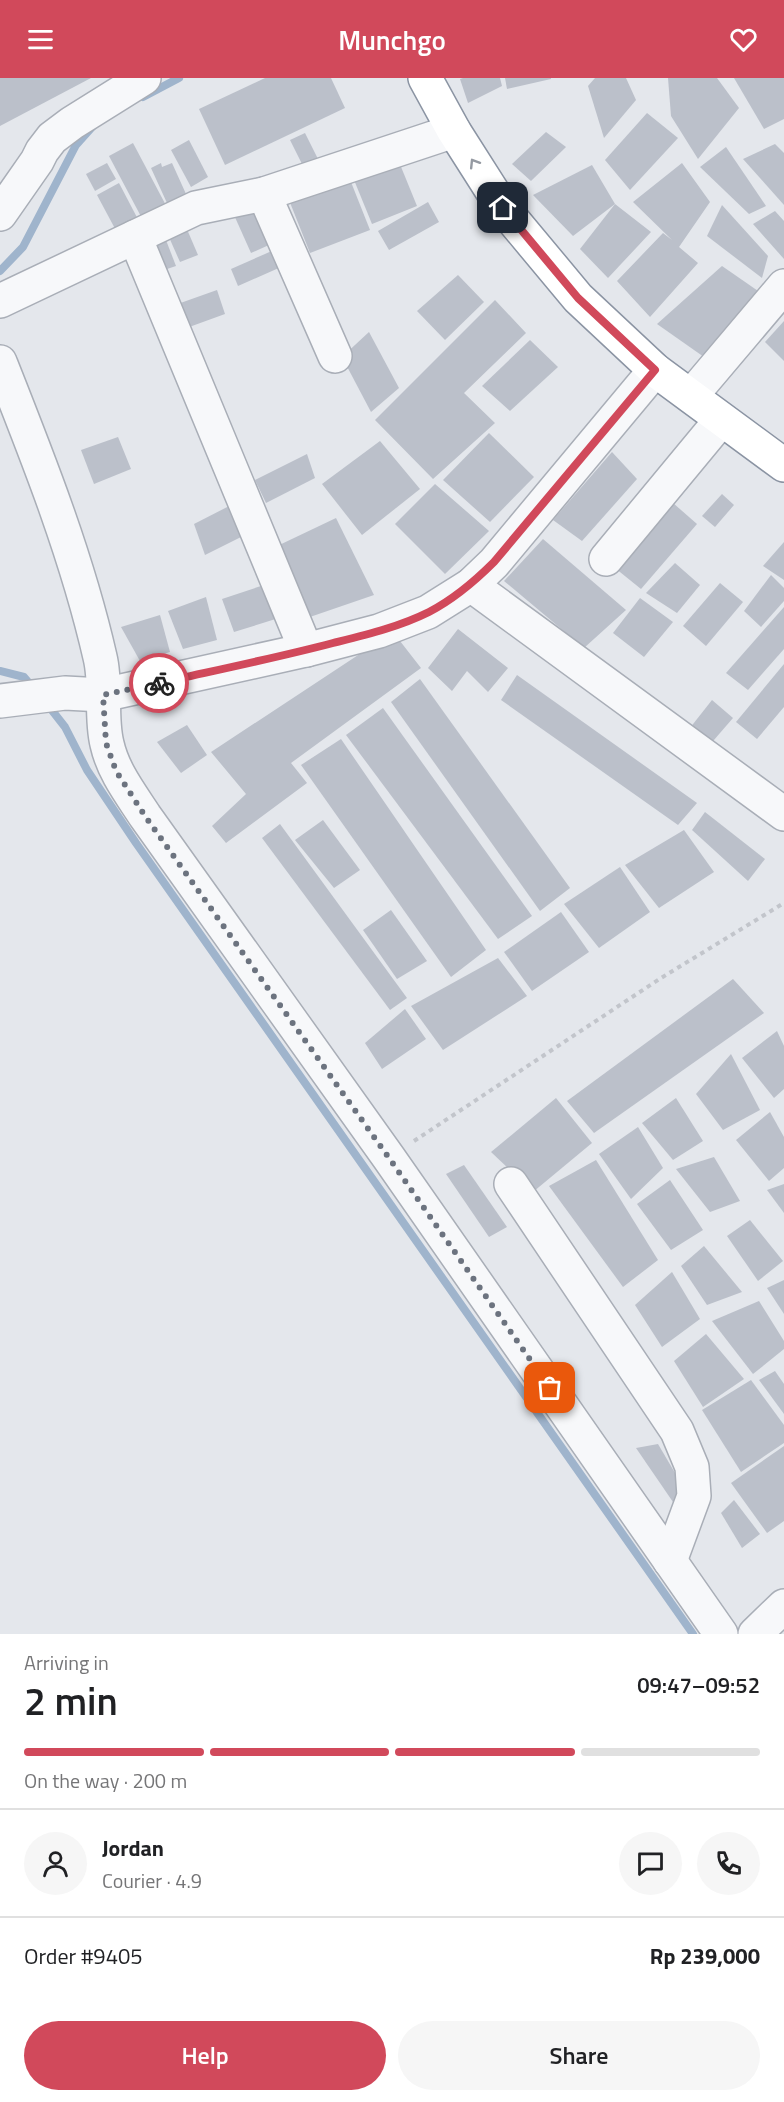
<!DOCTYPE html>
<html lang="en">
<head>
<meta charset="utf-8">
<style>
  :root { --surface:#fff; --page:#f6f6f6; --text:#202124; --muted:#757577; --line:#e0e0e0; --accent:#d1495b }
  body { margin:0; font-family:"Titillium Web",sans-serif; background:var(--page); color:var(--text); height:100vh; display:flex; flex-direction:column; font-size:22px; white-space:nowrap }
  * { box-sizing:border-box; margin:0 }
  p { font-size:20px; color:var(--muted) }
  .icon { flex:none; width:33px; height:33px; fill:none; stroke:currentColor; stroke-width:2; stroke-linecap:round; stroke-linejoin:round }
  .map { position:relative; height:1556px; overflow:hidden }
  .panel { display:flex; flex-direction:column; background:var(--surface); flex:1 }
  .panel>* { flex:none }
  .pin { position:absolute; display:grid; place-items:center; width:51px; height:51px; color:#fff; margin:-26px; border-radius:12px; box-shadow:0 3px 9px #0006 }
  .courier { position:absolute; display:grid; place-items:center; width:60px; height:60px; margin:-30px; border:4px solid #d1495b; border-radius:50%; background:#fff; color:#222; box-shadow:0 2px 8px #0007 }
  .summary em { font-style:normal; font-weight:600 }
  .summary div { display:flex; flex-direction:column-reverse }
  .summary { display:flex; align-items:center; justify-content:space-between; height:102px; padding:0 24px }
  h1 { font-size:39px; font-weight:600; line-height:45px }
  .bar { display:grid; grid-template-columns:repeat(4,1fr); gap:9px 6px; align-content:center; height:72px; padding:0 24px }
  .bar i { height:8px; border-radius:4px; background:var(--line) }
  .bar .on { background:var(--accent) }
  .bar p { grid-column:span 4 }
  .line { display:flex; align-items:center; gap:15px; padding:0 24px; border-top:2px solid var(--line) }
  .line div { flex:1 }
  .round { display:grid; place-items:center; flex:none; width:63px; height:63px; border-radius:32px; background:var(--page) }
  .action { display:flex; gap:12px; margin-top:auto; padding:12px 24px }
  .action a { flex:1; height:69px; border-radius:36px; background:var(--accent); color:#fff; font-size:24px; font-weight:600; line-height:69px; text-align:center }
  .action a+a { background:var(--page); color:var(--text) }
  header { display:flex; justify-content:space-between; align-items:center; height:78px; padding:0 24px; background:var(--accent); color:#fff; font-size:27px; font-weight:600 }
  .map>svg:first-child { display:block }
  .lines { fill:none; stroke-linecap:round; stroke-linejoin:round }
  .stream { stroke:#9fb4cc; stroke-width:8 }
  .building { fill:#bbc0ca }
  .minor-casing { stroke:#a9aeb7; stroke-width:36 }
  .highway-casing { stroke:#8b94a3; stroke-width:36 }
  .path { stroke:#c2c5cb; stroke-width:4; stroke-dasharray:4.5 4.5; stroke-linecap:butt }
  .minor { stroke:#f7f8fa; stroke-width:33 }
  .highway { stroke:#fff; stroke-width:33 }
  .oneway { stroke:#959aa2 }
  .done { stroke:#6c737f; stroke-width:6; stroke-dasharray:0 10.8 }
  .route { stroke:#d1495b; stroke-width:8 }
</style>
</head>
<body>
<header><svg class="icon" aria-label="menu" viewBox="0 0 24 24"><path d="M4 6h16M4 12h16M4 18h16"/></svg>Munchgo<svg class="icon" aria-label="heart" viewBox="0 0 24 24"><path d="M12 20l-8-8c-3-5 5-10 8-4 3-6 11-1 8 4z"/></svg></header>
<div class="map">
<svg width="784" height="1556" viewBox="0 0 784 1556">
  <rect width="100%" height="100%" fill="#e4e7ec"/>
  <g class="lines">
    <g class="stream">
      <path d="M143 19 179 0"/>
      <path d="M0 193 23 169 76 67 93 48"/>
      <path d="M0 593 24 599 35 612"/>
      <path d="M47 626 65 649 87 692 136 765 693 1556"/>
    </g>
  </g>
  <g class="building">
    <path d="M0 0H91L0 48Z"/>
    <path d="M265 0H331L345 30 225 87 199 31Z"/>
    <path d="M463 0H500L502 8 468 25 460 1Z"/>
    <path d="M505 0H551V1L507 11Z"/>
    <path d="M595 0H626L636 22 604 60 588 8Z"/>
    <path d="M668 0H717L739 30 698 81 671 38Z"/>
    <path d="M734 0H784V41L764 51Z"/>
    <path d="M647 35 678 60 630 112 605 82Z"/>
    <path d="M546 54 566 69 531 103 512 86Z"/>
    <path d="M305 55 319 83 304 90 290 62Z"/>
    <path d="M189 62 208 99 191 109 171 72Z"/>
    <path d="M133 65 170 135 146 148 109 78Z"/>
    <path d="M775 66 784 75V127L743 81Z"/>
    <path d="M726 69 766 128 749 136 700 89Z"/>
    <path d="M397 79 417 128 372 146 352 97Z"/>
    <path d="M107 85 116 101 95 113 86 96Z"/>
    <path d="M161 85 162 89 172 85 191 127 172 136 151 90Z"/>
    <path d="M682 85 710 124 679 169 698 185 650 239 617 203 663 155 672 162 633 124Z"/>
    <path d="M592 87 615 126 573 158 533 117Z"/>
    <path d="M349 99 370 152 310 175 289 122Z"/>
    <path d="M119 105 142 149 120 160 97 117Z"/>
    <path d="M428 124 439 144 389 172 378 153Z"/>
    <path d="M263 125 280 162 251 175 234 137Z"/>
    <path d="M615 126 651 154 608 200 580 171Z"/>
    <path d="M722 127 768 178 762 200 707 158Z"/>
    <path d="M775 133 784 143V181L753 146Z"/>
    <path d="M186 149 198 177 180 184 168 157Z"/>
    <path d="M164 157 176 188 158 194 146 163Z"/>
    <path d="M283 168 290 185 238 208 231 191Z"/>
    <path d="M722 188 761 215 704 279 657 246Z"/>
    <path d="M458 197 484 224 445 262 417 233Z"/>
    <path d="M217 212 225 236 181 252 172 228Z"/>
    <path d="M495 222 526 255 464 315 495 345 433 401 375 342Z"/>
    <path d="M784 243V283L765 264Z"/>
    <path d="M369 254 399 310 371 334 342 279Z"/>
    <path d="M530 262 558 289 510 333 482 308Z"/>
    <path d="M489 355 534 399 490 444 443 402Z"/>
    <path d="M118 359 131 391 94 406 81 372Z"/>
    <path d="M380 363 420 411 362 457 322 406Z"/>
    <path d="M612 374 637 401 582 463 553 442Z"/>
    <path d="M307 376 315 400 266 425 255 402Z"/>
    <path d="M435 406 489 453 445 496 395 446Z"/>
    <path d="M722 416 734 427 715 449 702 438Z"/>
    <path d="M237 424 251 454 205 477 194 446Z"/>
    <path d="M673 425 697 446 641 511 615 490Z"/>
    <path d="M336 440 374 517 307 540 273 470Z"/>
    <path d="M543 461 626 532 584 570 504 503Z"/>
    <path d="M784 464V502L763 488Z"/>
    <path d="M675 485 700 507 677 535 646 515Z"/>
    <path d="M771 497 784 510V523L761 549 744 533Z"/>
    <path d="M720 505 743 524 706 568 683 548Z"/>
    <path d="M267 506 282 539 234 554 222 521Z"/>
    <path d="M206 519 217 562 183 571 168 533Z"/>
    <path d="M640 520 673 544 644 579 613 555Z"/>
    <path d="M784 529V571L748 612 726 595Z"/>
    <path d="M160 537 170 574 140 583 121 549Z"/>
    <path d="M458 551 508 590 488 614 467 593 452 613 428 590Z"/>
    <path d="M393 554 421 590 291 685 307 705 226 765 212 748 246 716 211 674Z"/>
    <path d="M784 586V629L757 661 736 644Z"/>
    <path d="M517 597 697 725 678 747 501 622Z"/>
    <path d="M420 601 570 810 540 833 391 624Z"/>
    <path d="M712 622 733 640 707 670 686 655Z"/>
    <path d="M383 630 532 838 498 861 346 657Z"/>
    <path d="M187 647 207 677 181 695 157 664Z"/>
    <path d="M341 661 486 872 451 899 301 687Z"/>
    <path d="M705 734 765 781 748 803 692 752Z"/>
    <path d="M323 742 360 792 334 810 295 762Z"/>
    <path d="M280 746 407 920 390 932 262 760Z"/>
    <path d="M684 752 714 794 659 830 625 787Z"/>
    <path d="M620 789 650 834 599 870 564 826Z"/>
    <path d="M391 832 427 883 397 901 363 852Z"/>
    <path d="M561 834 589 874 532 913 504 874Z"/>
    <path d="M498 880 527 918 443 972 411 928Z"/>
    <path d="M733 901 764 935 594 1055 567 1023Z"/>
    <path d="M405 931 426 961 382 991 365 965Z"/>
    <path d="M777 953 784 968V1011L774 1020 742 980Z"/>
    <path d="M731 976 760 1032 723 1052 696 1016Z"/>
    <path d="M556 1020 592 1065 533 1114 491 1074Z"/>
    <path d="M676 1020 703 1063 673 1082 642 1045Z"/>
    <path d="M770 1034 784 1059V1090L769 1103 736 1062Z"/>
    <path d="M638 1049 663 1090 631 1121 599 1076Z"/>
    <path d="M714 1079 740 1123 710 1134 676 1091Z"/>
    <path d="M596 1082 658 1182 623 1209 549 1108Z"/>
    <path d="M464 1087 507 1149 489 1159 446 1096Z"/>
    <path d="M670 1102 703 1152 671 1172 637 1126Z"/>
    <path d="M784 1106V1135L767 1112Z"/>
    <path d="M750 1142 783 1183 758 1203 727 1158Z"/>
    <path d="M704 1168 742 1214 707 1227 681 1188Z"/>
    <path d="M672 1194 700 1241 662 1269 635 1227Z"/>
    <path d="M784 1202V1236L767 1210Z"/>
    <path d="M759 1223 784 1263V1271L753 1296 712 1243Z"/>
    <path d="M706 1256 744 1301 703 1329 674 1283Z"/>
    <path d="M775 1293 784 1306V1336L759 1302Z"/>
    <path d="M751 1302 784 1347V1365L741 1394 702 1332Z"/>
    <path d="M658 1366 688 1417 673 1424 636 1370Z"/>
    <path d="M784 1368V1443L767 1455 731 1405Z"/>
    <path d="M734 1422 760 1456 742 1470 721 1435Z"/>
  </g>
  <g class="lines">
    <defs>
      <g id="minor">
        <path d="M264 116 335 278"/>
        <path d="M0 136 37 83 42 73 52 60 72 45 144 0"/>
        <path d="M135 159 306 572"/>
        <path d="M0 223 196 130 264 116 454 53"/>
        <path d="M0 284C38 380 77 478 100 579 107 607 100 638 107 666 113 693 130 715 145 738L389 1080 721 1556"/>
        <path d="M691 318 784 208"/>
        <path d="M606 481 721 342"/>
        <path d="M471 507 784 736"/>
        <path d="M0 623 65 615 103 617 306 572 379 553 428 534 471 507 494 485 655 292"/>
        <path d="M511 1106 677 1353 692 1389 694 1418 670 1483"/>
        <path d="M755 1556 784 1528"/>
      </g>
      <path id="highway" d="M425 0 454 53 503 130 578 220 655 292 784 387"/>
    </defs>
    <use href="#minor" class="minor-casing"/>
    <use href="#highway" class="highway-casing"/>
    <path class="path" d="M414 1063 661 900 784 825"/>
    <use href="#minor" class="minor"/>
    <use href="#highway" class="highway"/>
  </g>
  <defs><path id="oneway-chevron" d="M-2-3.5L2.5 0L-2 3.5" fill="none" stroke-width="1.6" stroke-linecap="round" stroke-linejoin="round" transform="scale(1.5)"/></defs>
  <use class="oneway" href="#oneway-chevron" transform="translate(474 85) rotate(-122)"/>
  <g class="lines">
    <path class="done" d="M159 605 103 617 106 665 116 693 145 738 389 1080 550 1310"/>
    <path class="route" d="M159 605C217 592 276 580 333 565 365 557 399 549 429 534 454 521 474 504 494 484L655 292 578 220 503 130"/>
  </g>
</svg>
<div class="pin" style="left:550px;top:1310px;background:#ea580c"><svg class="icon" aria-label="bag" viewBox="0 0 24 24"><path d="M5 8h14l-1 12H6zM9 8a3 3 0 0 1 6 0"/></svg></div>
<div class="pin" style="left:503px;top:130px;background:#1f2937"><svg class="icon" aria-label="home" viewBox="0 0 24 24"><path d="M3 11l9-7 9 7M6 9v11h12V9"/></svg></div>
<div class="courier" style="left:159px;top:605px"><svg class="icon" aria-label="bike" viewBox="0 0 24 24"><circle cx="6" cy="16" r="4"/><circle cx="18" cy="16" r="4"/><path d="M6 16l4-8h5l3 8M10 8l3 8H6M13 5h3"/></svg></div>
</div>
<section class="panel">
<div class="summary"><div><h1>2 min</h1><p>Arriving in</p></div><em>09:47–09:52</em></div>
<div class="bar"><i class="on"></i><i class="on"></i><i class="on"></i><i></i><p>On the way · 200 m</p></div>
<div class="line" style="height:108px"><a class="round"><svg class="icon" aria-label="person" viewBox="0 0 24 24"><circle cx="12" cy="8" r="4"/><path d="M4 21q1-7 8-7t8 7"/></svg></a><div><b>Jordan</b><p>Courier · 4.9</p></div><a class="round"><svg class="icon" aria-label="chat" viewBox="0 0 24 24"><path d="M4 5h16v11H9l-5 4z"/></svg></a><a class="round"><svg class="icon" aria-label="phone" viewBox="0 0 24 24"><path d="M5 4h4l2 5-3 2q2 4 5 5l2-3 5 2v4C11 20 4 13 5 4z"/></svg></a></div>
<div class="line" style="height:78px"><div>Order #9405</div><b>Rp 239,000</b></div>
<div class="action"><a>Help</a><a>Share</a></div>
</section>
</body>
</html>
